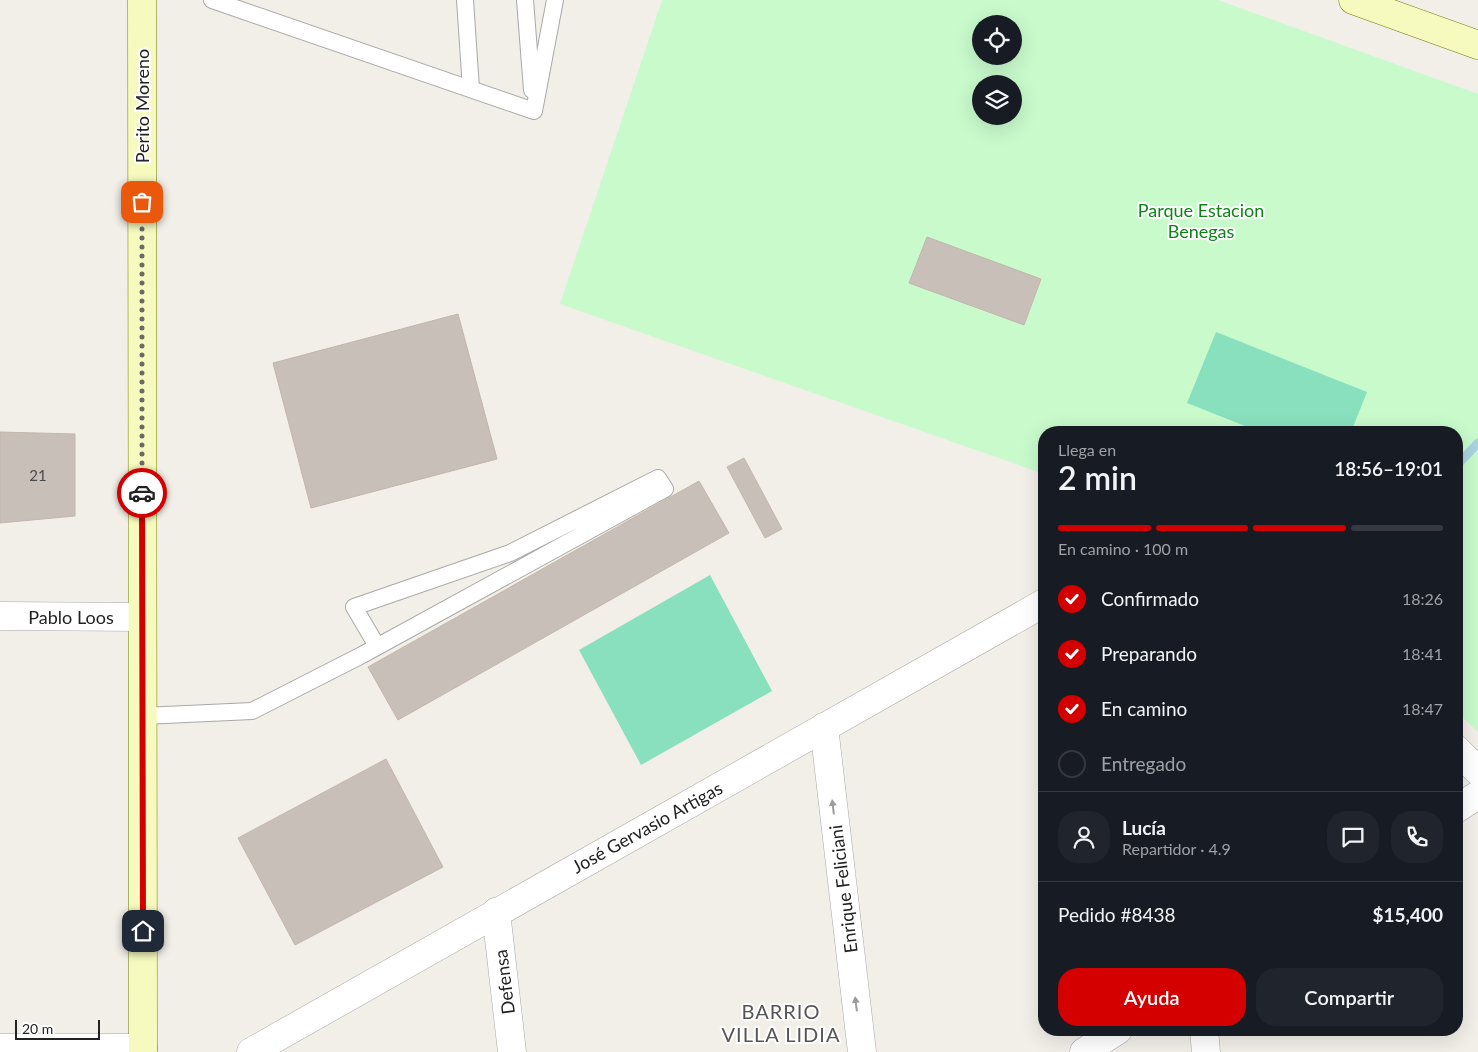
<!DOCTYPE html>
<html lang="es">
<head>
<meta charset="utf-8">
<style>
  :root { --surface:#171b24; --page:#20242c; --text:#f1f3f6; --muted:#9ea1a6; --line:#363941; --accent:#d40000 }
  body { margin:0; font-family:Lato,sans-serif; background:var(--page); color:var(--text); height:100vh; display:flex; flex-direction:column; font-size:19px; white-space:nowrap }
  * { box-sizing:border-box; margin:0 }
  p { font-size:16px; color:var(--muted) }
  .icon { flex:none; width:28px; height:28px; fill:none; stroke:currentColor; stroke-width:2; stroke-linecap:round; stroke-linejoin:round }
  .map { position:relative; flex:1; overflow:hidden }
  .drawer { position:absolute; left:1038px; top:426px; width:425px; height:610px; display:flex; flex-direction:column; background:var(--surface); border-radius:20px; box-shadow:0 5px 20px #0002 }
  .drawer>* { flex:none }
  .tools { position:absolute; left:972px; top:15px; display:grid; gap:10px }
  .tools a { display:grid; place-items:center; width:50px; height:50px; border-radius:50%; background:var(--surface); box-shadow:0 5px 20px #0002; font-size:25px }
  .scale { position:absolute; left:15px; bottom:12px; width:85px; box-sizing:border-box; padding-left:5px; border:2px solid #222; border-top:0; font-size:14px; line-height:18px; white-space:nowrap; color:#222; -webkit-text-stroke:4px #fff; paint-order:stroke }
  .pin { position:absolute; display:grid; place-items:center; width:42px; height:42px; color:#fff; margin:-21px; border-radius:10px; box-shadow:0 2px 8px #0006 }
  .courier { position:absolute; display:grid; place-items:center; width:50px; height:50px; margin:-25px; border:4px solid #d40000; border-radius:50%; background:#fff; color:#222; box-shadow:0 1px 6px #0007 }
  .headline em { font-style:normal; font-weight:600 }
  .headline div { display:flex; flex-direction:column-reverse }
  .headline { display:flex; align-items:center; justify-content:space-between; height:85px; padding:0 20px }
  h1 { font-size:32px; font-weight:600; line-height:38px }
  .bar { display:grid; grid-template-columns:repeat(4,1fr); gap:8px 5px; align-content:center; height:60px; padding:0 20px }
  .bar i { height:6px; border-radius:4px; background:var(--line) }
  .bar .on { background:var(--accent) }
  .bar p { grid-column:span 4 }
  .line { display:flex; align-items:center; gap:12px; padding:0 20px; border-top:1px solid var(--line) }
  .line div { flex:1 }
  .round { display:grid; place-items:center; flex:none; width:52px; height:52px; border-radius:20px; background:var(--page) }
  ol { padding:0 20px; list-style:none }
  li { display:flex; align-items:center; gap:15px; height:55px }
  li p { margin-inline-start:auto }
  li .icon { padding:5px; border-radius:50%; background:var(--accent); color:#fff; stroke-width:4 }
  li:last-child { color:var(--muted) }
  li i { width:28px; height:28px; border:2px solid var(--line); border-radius:50% }
  .primary-button { display:flex; gap:10px; margin-top:auto; padding:10px 20px }
  .primary-button a { flex:1; height:58px; border-radius:20px; background:var(--accent); color:#fff; font-size:20px; font-weight:600; line-height:58px; text-align:center }
  .primary-button a+a { background:var(--page); color:var(--text) }
  .map>svg:first-child { display:block }
  .park { fill:#c8facc; fill-rule:evenodd }
  .pitch { fill:#88e0be }
  .lines { fill:none; stroke-linecap:round; stroke-linejoin:round }
  .stream { stroke:#aad3df; stroke-width:9 }
  .building { fill:#c7bfb8; stroke:#c4b6ab }
  .service-casing { stroke:#a9a9a9; stroke-width:18 }
  .minor-casing { stroke:#a9a9a9; stroke-width:29 }
  .secondary-casing { stroke:#707d05; stroke-width:29 }
  .service { stroke:#fff; stroke-width:16 }
  .minor { stroke:#fff; stroke-width:28 }
  .secondary { stroke:#f7fabf; stroke-width:28 }
  .oneway { fill:#9c9c9c }
  .done { stroke:#6b6a68; stroke-width:5; stroke-dasharray:0 9 }
  .route { stroke:#d40000; stroke-width:6 }
  .labels { text-anchor:middle; dominant-baseline:central; stroke-width:4; stroke-linejoin:round; paint-order:stroke }
  .number-label { font-size:15px; fill:#4b4948 }
  .street-label { font-size:18px; fill:#222; stroke:#fff }
  .park-label { font-size:18px; fill:#0c8416; stroke:#fff }
  .quarter-label { font-size:20px; letter-spacing:1px; fill:#555; stroke:#fff }
</style>
</head>
<body>
<div class="map">
<svg width="1478" height="1052" viewBox="0 0 1478 1052">
  <rect width="100%" height="100%" fill="#f2efe9"/>
  <path class="park" d="M662 0H1218L1478 94V732L1456 711V432H1044V474L560 304ZM981 24H1014V56H981ZM981 84H1014V116H981Z"/>
  <g class="pitch">
    <path d="M1216 332 1367 392 1351 432H1260L1187 403Z"/>
    <path d="M710 575 772 691 641 765 579 650Z"/>
  </g>
  <g class="lines">
    <path class="stream" d="M1456 466 1478 443"/>
  </g>
  <g class="building">
    <path d="M927 237 1041 279 1024 325 909 283Z"/>
    <path d="M458 314 497 459 311 508 273 363Z"/>
    <path d="M0 432 75 434V516L0 523Z"/>
    <path d="M744 458 782 529 765 538 727 467Z"/>
    <path d="M699 481 729 533 398 720 368 667Z"/>
    <path d="M386 759 443 867 295 945 238 838Z"/>
  </g>
  <g class="lines">
    <defs>
      <g id="service">
        <path d="M212 0 534 111 555 0"/>
        <path d="M465 0 471 89"/>
        <path d="M525 0 532 90"/>
        <path d="M143 716 252 711 362 655 665 489 658 478 510 553 354 607 377 646"/>
      </g>
      <g id="minor">
        <path d="M0 616 142 617"/>
        <path d="M824 727 862 1052"/>
        <path d="M1456 749 1478 771"/>
        <path d="M1456 809 1478 795"/>
        <path d="M496 912 512 1052"/>
        <path d="M1204 1030 1206 1052"/>
        <path d="M0 1048H143"/>
        <path d="M251 1052 1044 603"/>
        <path d="M1084 1052 1118 1030"/>
      </g>
      <g id="secondary">
        <path d="M142 0 143 1052"/>
        <path d="M1353 0 1478 45"/>
      </g>
    </defs>
    <use href="#service" class="service-casing"/>
    <use href="#minor" class="minor-casing"/>
    <use href="#secondary" class="secondary-casing"/>
    <use href="#service" class="service"/>
    <use href="#minor" class="minor"/>
    <use href="#secondary" class="secondary"/>
  </g>
  <defs><path id="oneway-solid" d="M-6-.8H1V-3.2L6.5 0L1 3.2V.8H-6Z" transform="scale(1.25)"/></defs>
  <g class="oneway">
    <use href="#oneway-solid" transform="translate(833 807) rotate(-97)"/>
    <use href="#oneway-solid" transform="translate(856 1004) rotate(-97)"/>
  </g>
  <g class="lines">
    <path class="done" d="M142 202V493"/>
    <path class="route" d="M142 493 143 931"/>
  </g>
  <g class="labels">
    <g class="number-label">
      <text x="38" y="475">21</text>
    </g>
    <g class="street-label">
      <text transform="translate(142 106) rotate(-90)">Perito Moreno</text>
      <text x="71" y="617">Pablo Loos</text>
      <text transform="translate(647 827) rotate(-29)">José Gervasio Artigas</text>
      <text transform="translate(843 889) rotate(-97)">Enrique Feliciani</text>
      <text transform="translate(504 982) rotate(-97)">Defensa</text>
    </g>
    <g class="park-label">
      <text x="1201" y="210">Parque Estacion<tspan x="1201" dy="21">Benegas</tspan></text>
    </g>
    <g class="quarter-label">
      <text x="781" y="1011">BARRIO<tspan x="781" dy="23">VILLA LIDIA</tspan></text>
    </g>
  </g>
</svg>
<div class="tools">
<a><svg class="icon" aria-label="locate" viewBox="0 0 24 24"><circle cx="12" cy="12" r="6"/><path d="M12 2v4M12 18v4M2 12h4M18 12h4"/></svg></a>
<a><svg class="icon" aria-label="layers" viewBox="0 0 24 24"><path d="M12 4l9 5-9 5-9-5zM3 14l9 5 9-5"/></svg></a>
</div>
<div class="scale">20 m</div>
<div class="pin" style="left:142px;top:202px;background:#ea580c"><svg class="icon" aria-label="bag" viewBox="0 0 24 24"><path d="M5 8h14l-1 12H6zM9 8a3 3 0 0 1 6 0"/></svg></div>
<div class="pin" style="left:143px;top:931px;background:#1f2937"><svg class="icon" aria-label="home" viewBox="0 0 24 24"><path d="M3 11l9-7 9 7M6 9v11h12V9"/></svg></div>
<div class="courier" style="left:142px;top:493px"><svg class="icon" aria-label="car" viewBox="0 0 24 24"><path d="M5 17H2v-5l4-1 3-4h7l3 4 3 1v5h-3M9 17h6M6 11h13"/><circle cx="7" cy="17" r="2"/><circle cx="17" cy="17" r="2"/></svg></div>
<section class="drawer">
<div class="headline"><div><h1>2 min</h1><p>Llega en</p></div><em>18:56–19:01</em></div>
<div class="bar"><i class="on"></i><i class="on"></i><i class="on"></i><i></i><p>En camino · 100 m</p></div>
<ol>
<li><svg class="icon" aria-label="check" viewBox="0 0 24 24"><path d="M5 12l5 5 9-10"/></svg>Confirmado<p>18:26</p></li>
<li><svg class="icon" aria-label="check" viewBox="0 0 24 24"><path d="M5 12l5 5 9-10"/></svg>Preparando<p>18:41</p></li>
<li><svg class="icon" aria-label="check" viewBox="0 0 24 24"><path d="M5 12l5 5 9-10"/></svg>En camino<p>18:47</p></li>
<li><i></i>Entregado</li>
</ol>
<div class="line" style="height:90px"><a class="round"><svg class="icon" aria-label="person" viewBox="0 0 24 24"><circle cx="12" cy="8" r="4"/><path d="M4 21q1-7 8-7t8 7"/></svg></a><div><b>Lucía</b><p>Repartidor · 4.9</p></div><a class="round"><svg class="icon" aria-label="chat" viewBox="0 0 24 24"><path d="M4 5h16v11H9l-5 4z"/></svg></a><a class="round"><svg class="icon" aria-label="phone" viewBox="0 0 24 24"><path d="M5 4h4l2 5-3 2q2 4 5 5l2-3 5 2v4C11 20 4 13 5 4z"/></svg></a></div>
<div class="line" style="height:65px"><div>Pedido #8438</div><b>$15,400</b></div>
<div class="primary-button"><a>Ayuda</a><a>Compartir</a></div>
</section>
</div>
</body>
</html>
